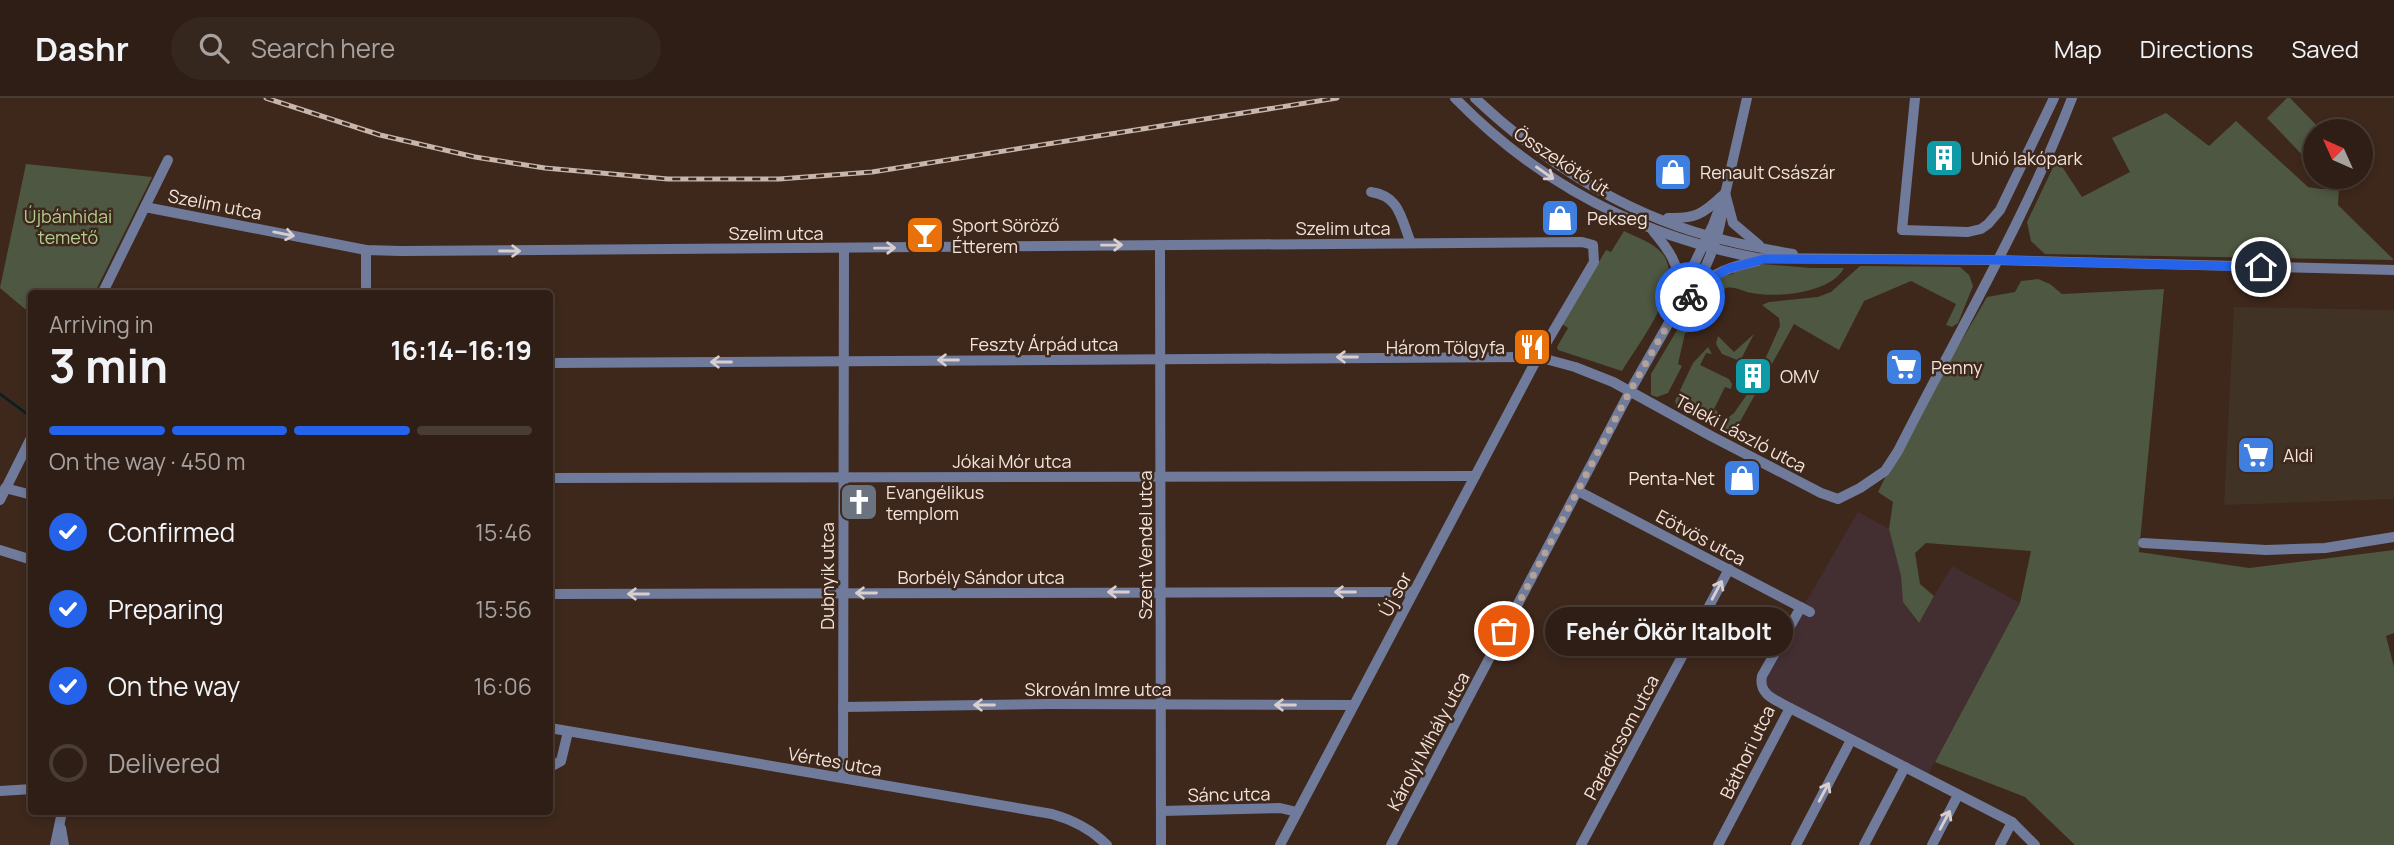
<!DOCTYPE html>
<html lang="en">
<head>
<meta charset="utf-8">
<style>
  :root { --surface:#2e1e15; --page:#36271e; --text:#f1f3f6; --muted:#a7a2a0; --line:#493c34; --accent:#2563eb }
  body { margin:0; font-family:Manrope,sans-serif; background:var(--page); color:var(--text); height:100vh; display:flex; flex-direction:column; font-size:26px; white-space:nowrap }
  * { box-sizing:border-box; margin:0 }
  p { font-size:23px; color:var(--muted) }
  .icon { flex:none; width:38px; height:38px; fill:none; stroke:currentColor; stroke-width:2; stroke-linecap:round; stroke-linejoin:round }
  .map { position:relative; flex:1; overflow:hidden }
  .details { position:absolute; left:28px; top:192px; width:525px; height:525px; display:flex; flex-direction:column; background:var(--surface); border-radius:7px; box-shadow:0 4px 10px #0003,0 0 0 2px var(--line) }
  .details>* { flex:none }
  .needle { width:46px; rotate:315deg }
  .controls { position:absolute; left:2303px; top:21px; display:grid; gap:14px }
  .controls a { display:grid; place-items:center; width:70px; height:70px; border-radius:50%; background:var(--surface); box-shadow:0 4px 10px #0003,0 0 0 2px var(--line); font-size:35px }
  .pin { position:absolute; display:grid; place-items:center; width:60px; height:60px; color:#fff; margin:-30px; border:4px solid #fff; border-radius:50%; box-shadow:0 2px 7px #0007 }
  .courier { position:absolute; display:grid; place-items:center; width:70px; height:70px; margin:-35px; border:5px solid #2563eb; border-radius:50%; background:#fff; color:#222; box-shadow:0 2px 9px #0007 }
  .bubble { position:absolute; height:49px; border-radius:24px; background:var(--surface); box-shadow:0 4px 10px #0003,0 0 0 2px var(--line); font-size:23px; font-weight:700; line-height:49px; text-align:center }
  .headline em { font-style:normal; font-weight:700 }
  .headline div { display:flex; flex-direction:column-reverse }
  .headline { display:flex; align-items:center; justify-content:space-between; height:119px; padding:0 21px }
  h1 { font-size:46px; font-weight:700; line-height:52px }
  .bar { display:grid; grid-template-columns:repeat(4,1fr); gap:10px 7px; align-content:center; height:84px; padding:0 21px }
  .bar i { height:9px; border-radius:5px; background:var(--line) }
  .bar .current { background:var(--accent) }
  .bar p { grid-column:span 4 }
  ol { padding:0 21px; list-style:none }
  li { display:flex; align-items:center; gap:21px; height:77px }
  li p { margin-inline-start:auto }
  li .icon { padding:7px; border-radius:50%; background:var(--accent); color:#fff; stroke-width:4 }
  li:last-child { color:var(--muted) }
  li i { width:38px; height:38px; border:4px solid var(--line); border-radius:50% }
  header { display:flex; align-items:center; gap:42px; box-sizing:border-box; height:98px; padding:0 35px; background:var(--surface); border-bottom:2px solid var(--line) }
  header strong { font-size:33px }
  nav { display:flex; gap:38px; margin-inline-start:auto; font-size:24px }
  .search { width:490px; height:63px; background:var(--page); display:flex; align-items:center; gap:18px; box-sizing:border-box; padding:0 24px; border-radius:38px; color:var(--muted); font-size:26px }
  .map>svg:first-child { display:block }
  .commercial { fill:#413226 }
  .industrial { fill:#432f31 }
  .green { fill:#4e5742 }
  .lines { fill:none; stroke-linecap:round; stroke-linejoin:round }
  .stream { stroke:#042023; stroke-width:2.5 }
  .minor { stroke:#707b9c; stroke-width:10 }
  .rail-casing { stroke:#c7b6ad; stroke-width:5 }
  .rail { stroke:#3e281c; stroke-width:2.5; stroke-dasharray:8; stroke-linecap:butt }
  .oneway { stroke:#d8cece }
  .done { stroke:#b3a298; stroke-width:7; stroke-dasharray:0 12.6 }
  .route { stroke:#2563eb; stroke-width:9 }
  .labels { text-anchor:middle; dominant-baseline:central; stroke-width:5; stroke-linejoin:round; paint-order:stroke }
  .poi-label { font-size:18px; fill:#f2e3db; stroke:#3e281c; text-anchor:start }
  .street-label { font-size:18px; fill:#f2e3db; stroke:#3e281c }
  .park-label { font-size:18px; fill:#b3cd90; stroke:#3e281c }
</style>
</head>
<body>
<header>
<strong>Dashr</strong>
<div class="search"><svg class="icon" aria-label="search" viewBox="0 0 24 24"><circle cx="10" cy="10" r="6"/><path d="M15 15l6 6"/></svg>Search here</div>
<nav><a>Map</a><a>Directions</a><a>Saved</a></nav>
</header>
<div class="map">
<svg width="2394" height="747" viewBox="0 0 2394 747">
  <rect width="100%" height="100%" fill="#3e281c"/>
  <path class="commercial" d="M2234 209 2394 212V401L2224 407Z"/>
  <path class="industrial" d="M1858 414 1889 431 1901 478 1903 504 1918 525 1952 468 2020 505 1925 682 1758 593 1803 509Z"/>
  <g class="green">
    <path d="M2287 0H2290L2322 33H2315V55L2308 63 2267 20Z"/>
    <path d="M2166 15 2209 48 2236 23 2308 89 2321 91 2339 90 2338 107 2394 162 2045 156 2031 143 2027 124 2057 61 2082 99 2130 74 2112 40Z"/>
    <path d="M26 66 152 79 94 196H32L31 216 0 190Z"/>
    <path d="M1624 133C1636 139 1652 144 1662 155 1687 186 1637 247 1622 273L1558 252 1557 249 1568 230 1562 226 1606 152 1611 154Z"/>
    <path d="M1762 166 1811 170H1844C1831 195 1778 200 1752 195 1742 194 1737 188 1726 190L1696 216 1688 234 1685 235 1678 266 1682 268 1668 295 1657 299 1651 297V276L1696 200 1711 185 1725 177 1733 176 1734 171Z"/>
    <path d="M1860 168 1960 169 1969 177 1973 188 1958 225 1952 229 1946 227 1956 206 1911 183 1864 203 1839 252 1794 226 1731 340 1723 330V324L1734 315 1753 288 1780 228 1779 220 1762 207 1769 204 1818 199 1831 194Z"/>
    <path d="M2038 181 2050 186 2062 196 2164 191 2139 454 2249 470 2394 452V535L2386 538 2394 569V747H2075L2025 699 1935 664 2020 505 2031 453 1926 445 1915 455 1920 486 1934 498 1919 525 1903 504 1901 478 1889 431 1893 404 1878 394 1903 343 1987 199 2015 194 2021 183Z"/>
    <path d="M1754 236 1740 263 1722 256 1716 246 1718 238 1734 254Z"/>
    <path d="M1708 249 1712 256 1706 255 1700 267 1729 281 1732 286 1731 291 1725 289 1714 311 1718 314 1713 322 1706 324 1678 310 1675 303 1693 265Z"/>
  </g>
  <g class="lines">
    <path class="stream" d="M0 296 30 318"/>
    <g class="minor">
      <path d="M1455 0C1539 86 1639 138 1757 160L1997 162 2394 172"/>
      <path d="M1475 0C1541 62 1621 114 1709 138 1737 146 1765 151 1793 156"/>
      <path d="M1915 0 1902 132 1968 134 1981 131 1988 126 2000 112 2054 0"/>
      <path d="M1371 94C1400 98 1401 121 1411 145"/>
      <path d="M1725 95 1733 125 1759 147"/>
      <path d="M1724 101 1747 0"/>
      <path d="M145 109 366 152 401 153 1582 144 1593 147 1594 164 1538 259 1280 747"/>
      <path d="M1668 120C1695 121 1703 116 1722 98"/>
      <path d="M1653 133C1669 152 1679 166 1680 191"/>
      <path d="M1160 147 1161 747"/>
      <path d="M1696 192C1712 174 1734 168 1757 163"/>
      <path d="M102 196 168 62"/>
      <path d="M366 196V152"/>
      <path d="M1676 215C1699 188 1716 152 1722 116"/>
      <path d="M550 265 1538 259 1575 269 1613 284 1711 338 1821 395 1838 401 1860 390 1885 373 1898 353C1957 236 2025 122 2072 0"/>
      <path d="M550 380 1475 378"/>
      <path d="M5 390 32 397"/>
      <path d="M1578 393 1810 514"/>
      <path d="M0 402 32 338"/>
      <path d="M2143 445 2266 452 2325 450 2394 439"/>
      <path d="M0 452 32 462"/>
      <path d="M550 496 1413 494"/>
      <path d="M1801 509 1762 578C1758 597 1776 602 1790 610L2012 724 2035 747"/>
      <path d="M843 609 1049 606 1353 607"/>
      <path d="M550 630 1052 716C1073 722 1091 731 1107 747"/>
      <path d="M550 669 561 663 568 634"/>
      <path d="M843 680 844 150"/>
      <path d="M0 693 32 691"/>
      <path d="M1161 713 1280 710 1297 714"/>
      <path d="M61 730 64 747"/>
      <path d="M55 747 62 714"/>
      <path d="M1391 747 1630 293 1671 221 1680 195 1713 127 1725 95"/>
      <path d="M1581 747 1729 471"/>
      <path d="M1718 747 1790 610"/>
      <path d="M1796 747 1851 642"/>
      <path d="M1864 747 1905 669"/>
      <path d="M1932 747 1958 697"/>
      <path d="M2000 747 2012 724"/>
    </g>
    <defs>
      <path id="rail" d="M266 0 380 37 475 59 545 70 668 81H779L872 74 1337 0"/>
    </defs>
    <use href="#rail" class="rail-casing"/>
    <use href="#rail" class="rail"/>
  </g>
  <defs><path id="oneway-shaft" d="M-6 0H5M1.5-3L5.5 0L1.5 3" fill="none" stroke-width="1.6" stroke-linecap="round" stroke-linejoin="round" transform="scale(1.75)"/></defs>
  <g class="oneway">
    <use href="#oneway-shaft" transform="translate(1545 75) rotate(35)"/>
    <use href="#oneway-shaft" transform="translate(284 136) rotate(11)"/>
    <use href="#oneway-shaft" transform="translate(1112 147) rotate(-1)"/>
    <use href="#oneway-shaft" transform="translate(885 150) rotate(-1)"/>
    <use href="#oneway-shaft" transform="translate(510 153)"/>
    <use href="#oneway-shaft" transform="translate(1347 259) rotate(180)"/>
    <use href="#oneway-shaft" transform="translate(948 262) rotate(180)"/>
    <use href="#oneway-shaft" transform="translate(721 264) rotate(180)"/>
    <use href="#oneway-shaft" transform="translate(1717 492) rotate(-62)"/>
    <use href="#oneway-shaft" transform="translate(1118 494) rotate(180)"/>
    <use href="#oneway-shaft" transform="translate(1345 494) rotate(-180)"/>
    <use href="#oneway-shaft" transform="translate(866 495) rotate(180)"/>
    <use href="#oneway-shaft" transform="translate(638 496) rotate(180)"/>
    <use href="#oneway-shaft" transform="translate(984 607) rotate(180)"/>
    <use href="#oneway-shaft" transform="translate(1285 607) rotate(-180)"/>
    <use href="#oneway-shaft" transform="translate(1824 694) rotate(-62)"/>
    <use href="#oneway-shaft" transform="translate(1945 722) rotate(-62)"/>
  </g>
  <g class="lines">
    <path class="done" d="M1504 533 1630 293 1671 221 1690 199"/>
    <path class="route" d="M1690 199 1700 188 1727 171 1764 161 1997 162 2261 169"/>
  </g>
  <defs>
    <symbol id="building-square" viewBox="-11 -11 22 22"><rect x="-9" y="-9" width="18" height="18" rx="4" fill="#0f9aa8" stroke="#3e281c"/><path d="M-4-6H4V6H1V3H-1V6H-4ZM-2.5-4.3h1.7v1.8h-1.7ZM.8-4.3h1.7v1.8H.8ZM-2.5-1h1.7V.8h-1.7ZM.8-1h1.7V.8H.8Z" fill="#fff"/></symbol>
    <symbol id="shop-square" viewBox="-11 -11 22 22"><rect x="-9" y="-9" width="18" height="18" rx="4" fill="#3f7fe0" stroke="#3e281c"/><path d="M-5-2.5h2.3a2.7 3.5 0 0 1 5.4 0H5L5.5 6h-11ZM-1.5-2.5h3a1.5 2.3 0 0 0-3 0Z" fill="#fff"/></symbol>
    <symbol id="bar-square" viewBox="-11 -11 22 22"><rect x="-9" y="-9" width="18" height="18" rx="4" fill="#e8710a" stroke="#3e281c"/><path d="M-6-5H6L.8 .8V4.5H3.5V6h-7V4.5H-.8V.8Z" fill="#fff"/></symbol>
    <symbol id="restaurant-square" viewBox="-11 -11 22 22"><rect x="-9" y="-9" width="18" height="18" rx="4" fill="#e8710a" stroke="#3e281c"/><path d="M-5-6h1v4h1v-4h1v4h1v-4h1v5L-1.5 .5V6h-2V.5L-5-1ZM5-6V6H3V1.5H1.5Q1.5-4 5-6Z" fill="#fff"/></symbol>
    <symbol id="supermarket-square" viewBox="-11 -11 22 22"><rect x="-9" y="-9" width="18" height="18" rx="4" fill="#3f7fe0" stroke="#3e281c"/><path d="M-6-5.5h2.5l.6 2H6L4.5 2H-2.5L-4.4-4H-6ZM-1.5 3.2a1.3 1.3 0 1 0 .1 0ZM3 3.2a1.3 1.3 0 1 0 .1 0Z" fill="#fff"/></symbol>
    <symbol id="church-square" viewBox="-11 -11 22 22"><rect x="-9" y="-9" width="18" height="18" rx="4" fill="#6b7280" stroke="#3e281c"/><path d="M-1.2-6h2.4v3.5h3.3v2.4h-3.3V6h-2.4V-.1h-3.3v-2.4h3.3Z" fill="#fff"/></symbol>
  </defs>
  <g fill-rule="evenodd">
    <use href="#building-square" x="1922" y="38" width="44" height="44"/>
    <use href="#shop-square" x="1651" y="52" width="44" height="44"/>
    <use href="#shop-square" x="1538" y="98" width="44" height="44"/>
    <use href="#bar-square" x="903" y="115" width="44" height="44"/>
    <use href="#restaurant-square" x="1510" y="227" width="44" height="44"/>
    <use href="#supermarket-square" x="1882" y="247" width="44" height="44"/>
    <use href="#building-square" x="1731" y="256" width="44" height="44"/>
    <use href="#supermarket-square" x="2234" y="335" width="44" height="44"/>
    <use href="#shop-square" x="1720" y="358" width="44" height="44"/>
    <use href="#church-square" x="837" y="382" width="44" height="44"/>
  </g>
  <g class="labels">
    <g class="poi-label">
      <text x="1971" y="60">Unió lakópark</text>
      <text x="1700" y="74">Renault Császár</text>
      <text x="1587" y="120">Pekseg</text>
      <text x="952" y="127">Sport Söröző<tspan x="952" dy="21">Étterem</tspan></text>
      <text x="1505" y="249" text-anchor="end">Három Tölgyfa</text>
      <text x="1931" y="269">Penny</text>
      <text x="1780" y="278">OMV</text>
      <text x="2283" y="357">Aldi</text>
      <text x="1715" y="380" text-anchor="end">Penta-Net</text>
      <text x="886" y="394">Evangélikus<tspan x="886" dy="21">templom</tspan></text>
    </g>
    <g class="street-label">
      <text transform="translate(1562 63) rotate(33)">Összekötő út</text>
      <text transform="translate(215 106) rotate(11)">Szelim utca</text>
      <text x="1343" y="130">Szelim utca</text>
      <text x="776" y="135">Szelim utca</text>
      <text x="1044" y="246">Feszty Árpád utca</text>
      <text transform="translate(1741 335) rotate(28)">Teleki László utca</text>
      <text x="1012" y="363">Jókai Mór utca</text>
      <text transform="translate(1701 439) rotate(28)">Eötvös utca</text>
      <text transform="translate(1145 447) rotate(-90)">Szent Vendel utca</text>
      <text transform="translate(827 478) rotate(-90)">Dubnyik utca</text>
      <text x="981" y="479">Borbély Sándor utca</text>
      <text transform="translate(1395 496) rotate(-62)">Új sor</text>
      <text x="1098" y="591">Skrován Imre utca</text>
      <text transform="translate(1621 639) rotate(-62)">Paradicsom utca</text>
      <text transform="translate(1428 643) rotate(-62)">Károlyi Mihály utca</text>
      <text transform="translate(1747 654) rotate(-64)">Báthori utca</text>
      <text transform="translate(835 663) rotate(10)">Vértes utca</text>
      <text transform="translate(1229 696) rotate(-1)">Sánc utca</text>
    </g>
    <g class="park-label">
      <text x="68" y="118">Újbánhidai<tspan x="68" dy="21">temető</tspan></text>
    </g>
  </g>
</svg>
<div class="controls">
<a><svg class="needle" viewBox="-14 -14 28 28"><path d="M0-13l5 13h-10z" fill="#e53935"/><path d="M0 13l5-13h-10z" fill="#a7a2a0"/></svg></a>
</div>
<div class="pin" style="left:1504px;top:533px;background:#ea580c"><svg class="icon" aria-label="bag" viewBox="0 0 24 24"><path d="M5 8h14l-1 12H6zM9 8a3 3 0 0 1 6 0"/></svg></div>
<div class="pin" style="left:2261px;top:169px;background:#1f2937"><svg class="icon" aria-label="home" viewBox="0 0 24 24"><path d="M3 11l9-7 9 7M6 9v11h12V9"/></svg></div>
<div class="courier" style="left:1690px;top:199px"><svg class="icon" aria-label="bike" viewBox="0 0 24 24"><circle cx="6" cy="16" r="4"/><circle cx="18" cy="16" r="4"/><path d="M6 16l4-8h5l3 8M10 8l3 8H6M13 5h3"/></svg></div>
<div class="bubble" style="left:1545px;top:509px;width:248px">Fehér Ökör Italbolt</div>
<section class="details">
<div class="headline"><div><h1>3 min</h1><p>Arriving in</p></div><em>16:14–16:19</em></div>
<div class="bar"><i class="current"></i><i class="current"></i><i class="current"></i><i></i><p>On the way · 450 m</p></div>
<ol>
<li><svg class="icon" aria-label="check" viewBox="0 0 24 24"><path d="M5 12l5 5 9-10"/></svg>Confirmed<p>15:46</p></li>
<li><svg class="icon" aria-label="check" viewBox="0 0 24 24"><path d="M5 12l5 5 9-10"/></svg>Preparing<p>15:56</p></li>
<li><svg class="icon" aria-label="check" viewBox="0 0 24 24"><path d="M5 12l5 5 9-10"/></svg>On the way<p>16:06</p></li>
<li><i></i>Delivered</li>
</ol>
</section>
</div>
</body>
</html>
